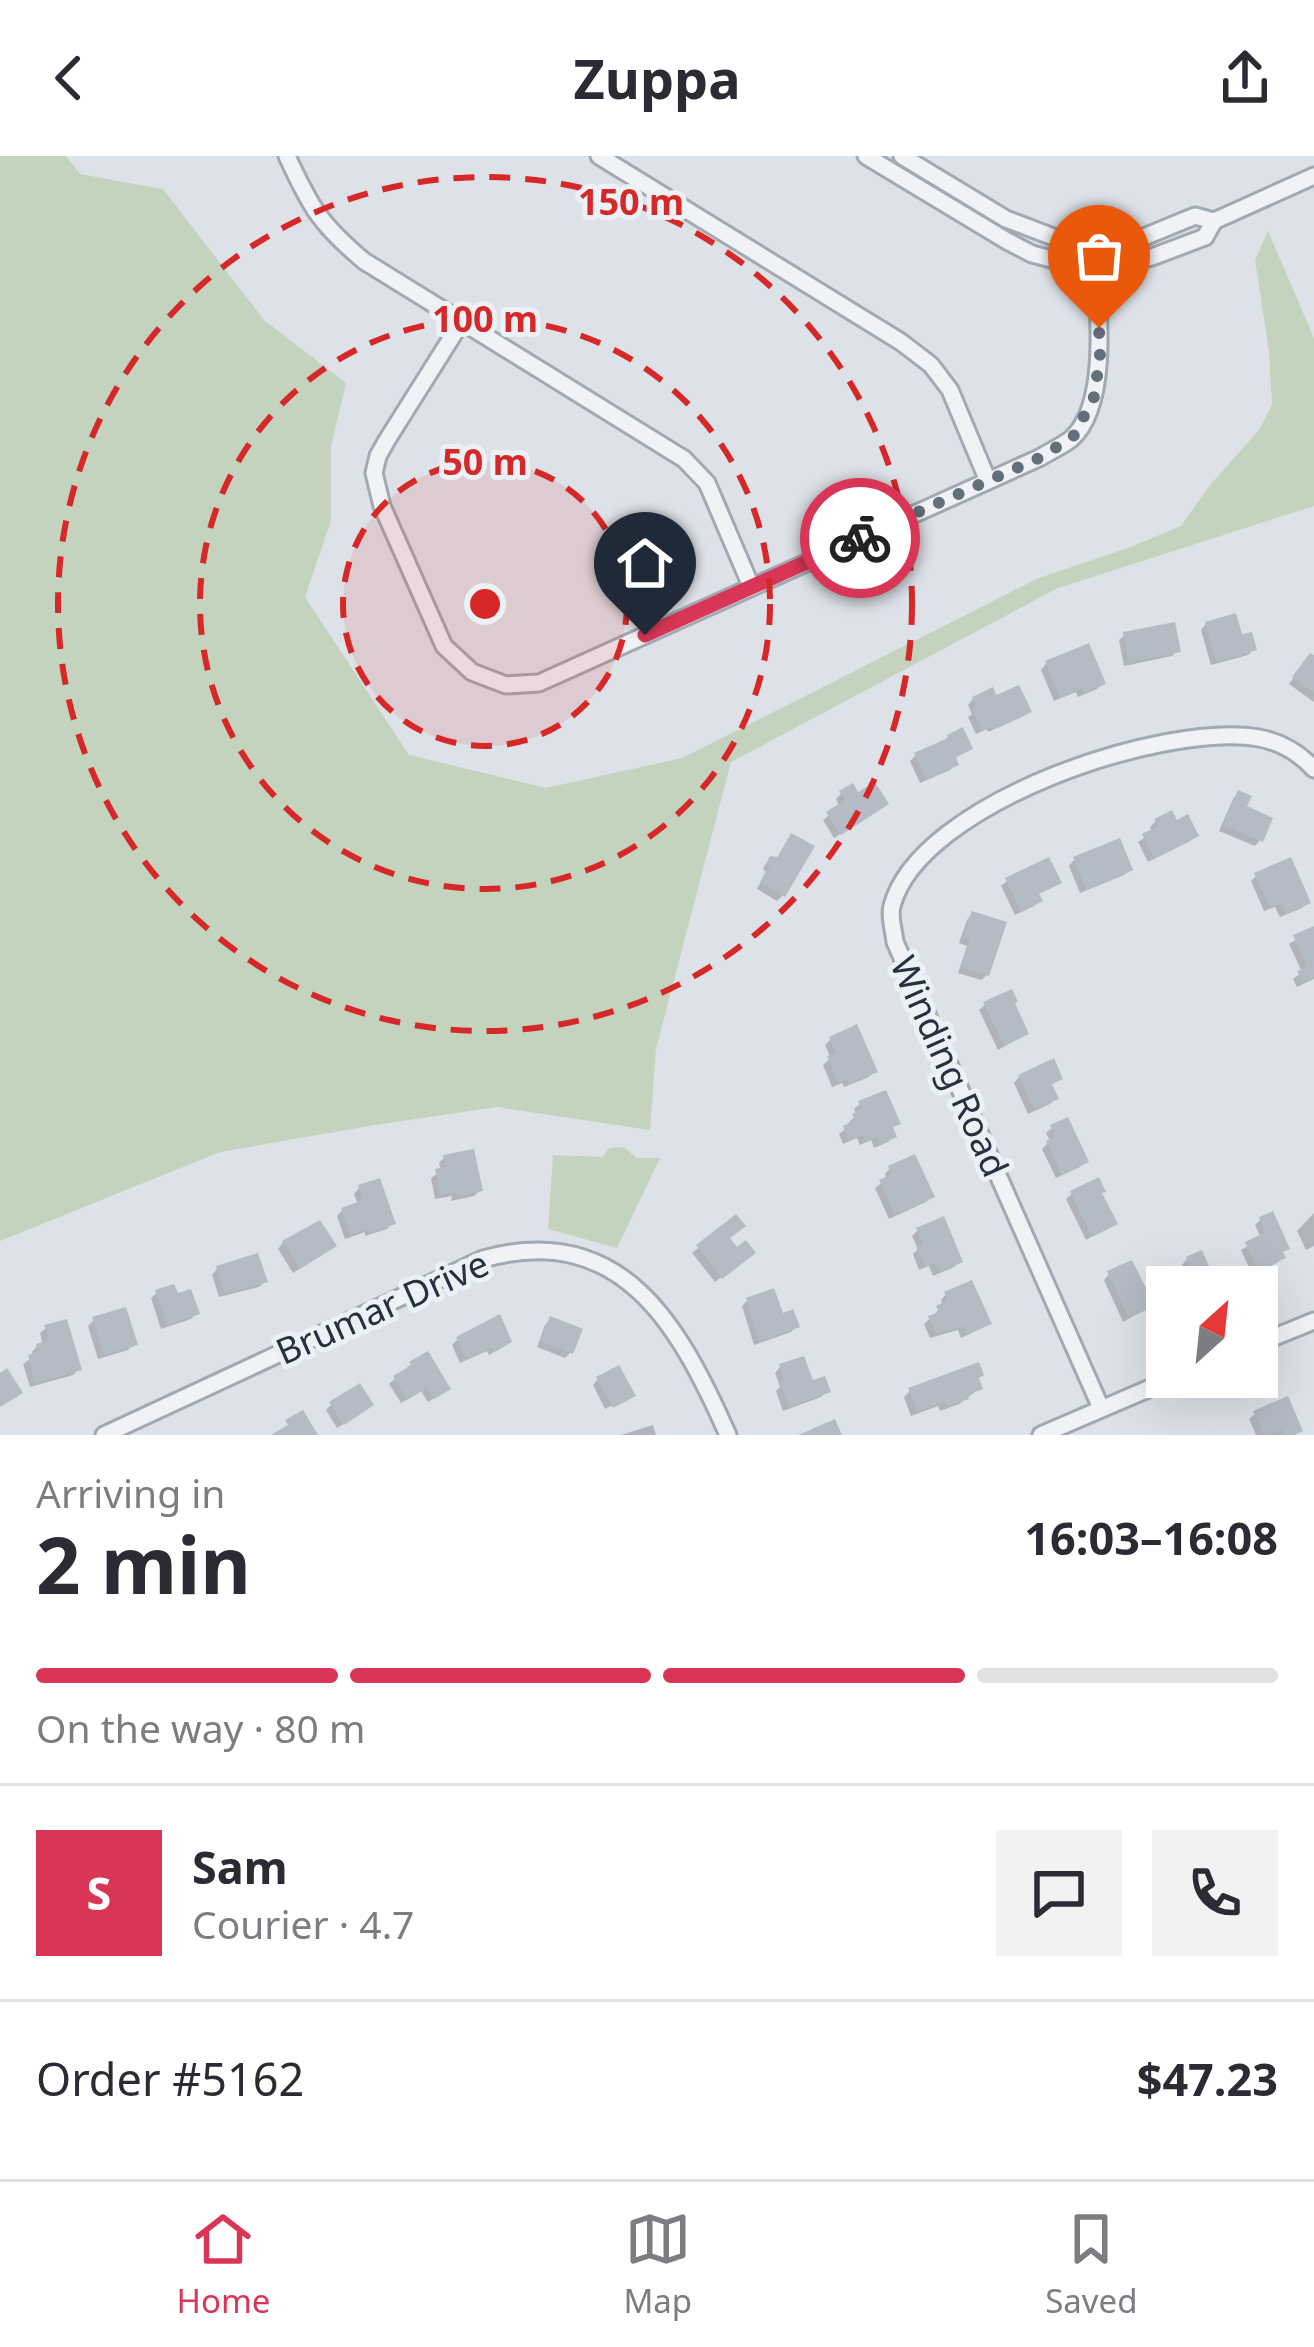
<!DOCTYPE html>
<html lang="en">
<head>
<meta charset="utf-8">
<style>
  :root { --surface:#fff; --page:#f2f2f3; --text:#2b2b33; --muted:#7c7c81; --line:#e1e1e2; --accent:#d93657 }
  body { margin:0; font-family:"Noto Sans",sans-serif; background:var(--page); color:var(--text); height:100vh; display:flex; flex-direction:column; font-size:45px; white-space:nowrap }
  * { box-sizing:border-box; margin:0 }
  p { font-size:39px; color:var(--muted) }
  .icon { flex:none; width:66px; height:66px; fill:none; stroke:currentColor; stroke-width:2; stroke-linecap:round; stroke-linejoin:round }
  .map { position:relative; height:1279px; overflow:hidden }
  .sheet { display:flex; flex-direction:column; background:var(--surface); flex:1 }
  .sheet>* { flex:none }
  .needle { width:78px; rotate:27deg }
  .buttons { position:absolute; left:1146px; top:1110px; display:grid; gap:24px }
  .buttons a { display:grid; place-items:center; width:132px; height:132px; border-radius:0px; background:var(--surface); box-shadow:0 12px 48px #0002; font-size:60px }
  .pin { position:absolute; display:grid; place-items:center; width:102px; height:102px; color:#fff; margin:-123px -51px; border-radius:50% 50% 50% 0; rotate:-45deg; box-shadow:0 0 12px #0007 }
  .pin .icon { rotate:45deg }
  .courier { position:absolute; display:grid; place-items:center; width:120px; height:120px; margin:-60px; border:9px solid #d93657; border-radius:50%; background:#fff; color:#222; box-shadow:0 3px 15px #0007 }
  .headline em { font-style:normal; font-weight:700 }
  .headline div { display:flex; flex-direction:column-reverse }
  .headline { display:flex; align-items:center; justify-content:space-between; height:204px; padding:0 36px }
  h1 { font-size:78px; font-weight:700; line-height:90px }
  .bar { display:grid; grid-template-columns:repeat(4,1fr); gap:18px 12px; align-content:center; height:144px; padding:0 36px }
  .bar i { height:15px; border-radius:9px; background:var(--line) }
  .bar .active { background:var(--accent) }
  .bar p { grid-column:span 4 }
  .line { display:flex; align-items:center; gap:30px; padding:0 36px; border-top:3px solid var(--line) }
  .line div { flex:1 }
  .round { display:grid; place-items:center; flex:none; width:126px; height:126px; border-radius:0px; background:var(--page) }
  header { display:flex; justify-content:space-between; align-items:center; height:156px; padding:0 36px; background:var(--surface); font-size:54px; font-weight:700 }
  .tabs { display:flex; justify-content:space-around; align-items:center; height:168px; border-top:3px solid var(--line); background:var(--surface); font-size:33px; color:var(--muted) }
  .tabs a { display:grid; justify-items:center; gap:6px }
  .tabs .active { color:var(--accent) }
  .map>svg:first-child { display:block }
  .green { fill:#c4d3bd }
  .shadow { fill:#0003 }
  .building { fill:#b3bbc5 }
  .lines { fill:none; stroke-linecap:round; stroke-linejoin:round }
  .minor-casing { stroke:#a2a9b2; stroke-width:21 }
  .minor { stroke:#f0f2f6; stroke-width:15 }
  .done { stroke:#656e7b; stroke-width:12; stroke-dasharray:0 21.6 }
  .route { stroke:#d93657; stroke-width:15 }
  .ring { fill:none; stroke:#d62828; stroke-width:6; stroke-dasharray:21 15 }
  .labels { text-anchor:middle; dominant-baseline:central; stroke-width:10; stroke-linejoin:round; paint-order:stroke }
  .street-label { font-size:36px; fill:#253040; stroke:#ecf1f6 }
  .centre { fill:#d62828; stroke:#ecf1f6; stroke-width:6 }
  .ring-label { font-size:36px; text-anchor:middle; font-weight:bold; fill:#d62828; stroke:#ecf1f6; stroke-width:10; stroke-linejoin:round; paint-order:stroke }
</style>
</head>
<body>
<header><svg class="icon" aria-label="back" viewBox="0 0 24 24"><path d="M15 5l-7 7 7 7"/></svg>Zuppa<svg class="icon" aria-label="share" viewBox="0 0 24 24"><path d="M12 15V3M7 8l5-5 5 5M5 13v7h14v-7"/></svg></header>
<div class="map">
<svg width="1314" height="1279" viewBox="0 0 1314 1279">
  <rect width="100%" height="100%" fill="#dde2e8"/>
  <g class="green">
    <path d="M0 0H66L80 18 163 33 264 164 346 227 331 291V364L305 441 409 599 546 632 682 602 1039 422 1128 392 1181 370 1210 329 1259 274 1272 249 1269 195 1255 104 1268 75 1314 182V350L1058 432 731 606 656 893 650 974 497 951 375 969 220 996 0 1085Z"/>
    <path d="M624 991 637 1002H660L617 1092 548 1073 553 999 603 1001 609 992Z"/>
  </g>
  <g class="shadow">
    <path d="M1206 468 1240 482 1254 493 1248 499 1211 509 1201 474Z"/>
    <path d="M1125 479 1177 495 1172 500 1124 510 1119 484Z"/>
    <path d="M1314 503V546L1289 528 1305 506Z"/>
    <path d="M1046 508 1103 527 1097 533 1078 541 1076 536 1054 545 1041 514Z"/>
    <path d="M973 543H995L1028 556 1022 561 988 576 987 573 976 578 968 561 972 558 968 549Z"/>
    <path d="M948 581 970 593 953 603 956 608 950 614 920 627 910 605 916 599 941 588Z"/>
    <path d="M1238 637 1260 684 1255 690 1219 675 1233 643Z"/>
    <path d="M841 638 857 640 880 653 834 682 823 664 840 651 836 643Z"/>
    <path d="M1156 665 1196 680 1190 685 1148 706 1138 686 1153 676 1150 671Z"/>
    <path d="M786 686 783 739 777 745 757 733 766 716 763 713 765 709 771 703 776 704Z"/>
    <path d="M1074 704 1129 714 1124 719 1080 737 1069 710Z"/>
    <path d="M1256 720 1308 746 1302 752 1280 761 1275 751 1264 755 1251 725Z"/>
    <path d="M1007 725 1058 726 1037 739 1039 745 1034 750 1015 759 1001 730Z"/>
    <path d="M972 758 987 819 981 824 958 817 967 790 959 787 967 764Z"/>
    <path d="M1314 773V823L1297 831 1293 823 1302 816 1289 788Z"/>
    <path d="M1012 848 1026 878 998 894 979 854 985 849Z"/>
    <path d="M831 883 874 915 869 921 844 931 842 927 832 931 823 909 831 902 825 889Z"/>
    <path d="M1019 921 1060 922 1050 930 1055 943 1050 948 1028 958 1014 927Z"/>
    <path d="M860 948 897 967 891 974 894 980 888 986 874 992 871 984 860 989 857 982 843 988 839 978 850 970 849 966 857 959 854 953Z"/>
    <path d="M1052 972 1085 1005 1080 1011 1056 1022 1042 993 1050 985 1046 977Z"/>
    <path d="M445 1001 480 1034 474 1040 451 1045 452 1040 435 1043 431 1022 441 1015 439 1007Z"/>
    <path d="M890 1012 931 1041 926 1046 889 1063 875 1032 887 1023 885 1018Z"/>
    <path d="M359 1032 392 1067 387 1073 365 1080V1076L345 1083 337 1060 342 1054 358 1049 354 1038Z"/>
    <path d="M1072 1038H1099L1114 1067 1086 1084 1066 1043Z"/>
    <path d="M1314 1057V1090L1306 1094 1297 1075Z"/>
    <path d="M736 1062 727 1082 746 1102 715 1126 692 1097Z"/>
    <path d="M1261 1063 1282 1101 1277 1107 1252 1118 1241 1094 1261 1082 1255 1069Z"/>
    <path d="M918 1074 960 1105 954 1111 933 1120 929 1110 919 1114 913 1098 918 1093 912 1080Z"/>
    <path d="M283 1087 327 1095 293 1117 278 1093Z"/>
    <path d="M1187 1103 1208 1128 1209 1131H1171L1168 1125 1184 1115 1182 1109Z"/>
    <path d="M217 1113 264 1126 259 1131 219 1141 212 1119Z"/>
    <path d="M1109 1118 1151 1150 1123 1166 1104 1124Z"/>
    <path d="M157 1137 196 1157 191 1163 161 1173 151 1142Z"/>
    <path d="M946 1138 988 1167 982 1172 961 1182 958 1174 930 1182 924 1168 943 1150 941 1144Z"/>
    <path d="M748 1144 782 1160 796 1171 791 1176 754 1189 742 1150Z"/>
    <path d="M94 1164 134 1188 128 1194 98 1203 88 1170Z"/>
    <path d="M551 1164 571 1196 565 1202 537 1191 545 1169Z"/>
    <path d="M46 1172 79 1213 73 1219 30 1231 23 1208 33 1201 32 1196 37 1190 43 1189 40 1177Z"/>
    <path d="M457 1184 502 1191 489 1199 487 1195 460 1207 452 1189Z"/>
    <path d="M411 1208 441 1238 428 1246 421 1235 401 1247 389 1228Z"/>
    <path d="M780 1211 811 1228 827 1235 821 1241 783 1255 776 1235 780 1231 775 1217Z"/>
    <path d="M598 1223 630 1240 605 1253 593 1229Z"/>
    <path d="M976 1223 980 1232 959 1248 940 1255 938 1250 911 1260 904 1241 910 1235Z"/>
    <path d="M331 1249 365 1254 337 1272 326 1254Z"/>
    <path d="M1255 1258 1300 1274 1295 1279H1256L1249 1263Z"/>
    <path d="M653 1269 656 1279H621Z"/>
  </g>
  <g class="building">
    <path d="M1236 457 1242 478 1252 476 1257 494 1216 506 1205 466Z"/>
    <path d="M1175 466 1181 496 1129 506 1123 476Z"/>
    <path d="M1089 487 1106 528 1084 537 1082 532 1060 542 1045 505Z"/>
    <path d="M1310 497 1314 499V537L1292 521Z"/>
    <path d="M1019 529 1032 556 994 573 993 570 982 574 972 553 976 551 972 541 993 531 996 539Z"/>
    <path d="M963 571 973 593 956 601 959 609 926 623 914 597 948 582 947 579Z"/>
    <path d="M875 626 889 648 841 679 826 656 845 644 839 635 853 627 858 636Z"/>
    <path d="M1238 634 1252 640 1247 650 1273 662 1263 686 1223 669Z"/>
    <path d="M1172 654 1177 664 1188 658 1199 680 1154 702 1142 678 1158 670 1154 663Z"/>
    <path d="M791 677 815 690 785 741 760 726 770 709 767 706 770 700 778 701Z"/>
    <path d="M1120 682 1133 714 1086 734 1073 701Z"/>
    <path d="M1049 701 1062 727 1039 738 1043 745 1021 756 1005 722Z"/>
    <path d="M1291 701 1311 747 1286 758 1281 747 1270 752 1254 717Z"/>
    <path d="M972 755 1007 766 989 820 961 811 970 784 963 782Z"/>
    <path d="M1314 770V822L1303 827 1297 815 1307 811 1293 779Z"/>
    <path d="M1012 833 1018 846 1015 847 1029 878 1004 890 983 846Z"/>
    <path d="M857 868 878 916 849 928 848 923 838 927 827 900 836 897 829 881Z"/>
    <path d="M1054 902 1063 923 1052 928 1059 943 1034 954 1018 919Z"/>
    <path d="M886 934 901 968 893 971 897 981 880 988 877 981 865 986 863 979 849 985 843 970 855 964 852 958 862 953 858 945Z"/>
    <path d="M1068 961 1089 1006 1062 1019 1046 985 1055 981 1050 969Z"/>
    <path d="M474 993 483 1035 455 1041 456 1036 440 1039 435 1013 446 1011 443 999Z"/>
    <path d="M915 998 935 1041 895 1059 879 1024 892 1018 888 1010Z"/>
    <path d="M1099 1021 1106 1036 1102 1037 1118 1068 1092 1081 1070 1035Z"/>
    <path d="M380 1022 396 1068 368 1077 369 1073 350 1079 341 1052 363 1044 358 1029Z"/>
    <path d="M1273 1055 1290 1093 1283 1096 1286 1102 1258 1115 1245 1086 1266 1076 1259 1061Z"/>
    <path d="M736 1058 746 1070 730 1082 737 1091 746 1084 756 1097 722 1123 696 1089Z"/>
    <path d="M944 1060 963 1106 939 1116 935 1107 925 1111 916 1090 923 1088 916 1072Z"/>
    <path d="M320 1064 337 1090 300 1113 282 1085Z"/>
    <path d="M1202 1094 1215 1124 1210 1127 1212 1131H1178L1172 1117 1189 1110 1186 1101Z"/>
    <path d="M258 1097 268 1126 225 1138 216 1110Z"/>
    <path d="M1132 1104 1155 1150 1129 1162 1107 1115Z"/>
    <path d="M972 1124 992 1168 967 1178 964 1170 936 1178 928 1160 939 1156 936 1150 948 1144 944 1136Z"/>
    <path d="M174 1128 178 1137 191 1133 200 1158 167 1169 155 1134Z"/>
    <path d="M774 1132 783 1157 793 1153 800 1171 759 1186 746 1142Z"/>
    <path d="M126 1151 138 1189 104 1199 92 1161Z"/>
    <path d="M500 1158 512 1186 495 1196 493 1191 466 1203 456 1181Z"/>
    <path d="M550 1160 583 1173 573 1198 540 1185Z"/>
    <path d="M67 1163 82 1214 35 1227 28 1199 38 1196 36 1188 49 1184 44 1169Z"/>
    <path d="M428 1195 451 1233 434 1243 427 1232 407 1244 393 1220 412 1209 409 1206Z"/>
    <path d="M804 1200 813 1224 825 1220 831 1236 789 1251 780 1226 784 1225 779 1208Z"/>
    <path d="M979 1206 984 1219 979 1222 983 1233 967 1239 969 1243 946 1251 944 1246 917 1256 908 1232Z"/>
    <path d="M619 1209 636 1240 613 1252 596 1221Z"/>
    <path d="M7 1212 23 1237 0 1251V1217Z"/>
    <path d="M360 1227 374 1249 344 1269 329 1246Z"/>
    <path d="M1288 1240 1303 1275 1294 1279H1284L1282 1274 1264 1279 1253 1255Z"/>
    <path d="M303 1254 318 1279H271L288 1269 285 1264Z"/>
    <path d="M835 1263 842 1279H798Z"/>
  </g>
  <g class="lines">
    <defs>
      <g id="minor">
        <path d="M287 0C311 52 320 68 364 105L684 303 707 327 751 430"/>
        <path d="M599 0 901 186 931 209 950 234 988 325"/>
        <path d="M866 0 1007 85 1032 98 1063 106 1111 111 1152 101 1205 81 1214 65 1195 60 1139 83 1107 90 1069 87 1006 63 902 0"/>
        <path d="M1214 65 1314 20"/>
        <path d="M462 165 387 284 378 300 374 317 382 350 444 490 472 516 506 529 539 527 1039 302C1049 296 1062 290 1071 283 1112 247 1097 140 1094 90"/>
        <path d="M1257 1188 1314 1165"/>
        <path d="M1101 1252 895 786C894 775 889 760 892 750 919 647 1165 565 1259 582 1281 586 1299 597 1314 613"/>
        <path d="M104 1279 483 1103C622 1064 680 1171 728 1279"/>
        <path d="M1041 1279 1176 1221"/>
      </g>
    </defs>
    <use href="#minor" class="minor-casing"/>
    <use href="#minor" class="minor"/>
  </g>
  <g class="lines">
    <path class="done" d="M860 382 1039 302 1073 281 1094 241 1100 200 1099 172"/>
    <path class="route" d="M645 479 860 382"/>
  </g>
  <circle cx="485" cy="448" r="142" fill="#d62828" fill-opacity=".12"/>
  <g class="ring">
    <circle cx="485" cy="448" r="142"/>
    <circle cx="485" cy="448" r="285"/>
    <circle cx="485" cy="448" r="427"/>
  </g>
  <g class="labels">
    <g class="street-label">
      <text transform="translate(950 910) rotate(66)">Winding Road</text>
      <text transform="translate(382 1151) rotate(-24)">Brumar Drive</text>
    </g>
  </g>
  <circle cx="485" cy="448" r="18" class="centre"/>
  <g class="ring-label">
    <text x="631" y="59">150 m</text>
    <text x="485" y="176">100 m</text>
    <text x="485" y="319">50 m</text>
  </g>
</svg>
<div class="buttons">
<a><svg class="needle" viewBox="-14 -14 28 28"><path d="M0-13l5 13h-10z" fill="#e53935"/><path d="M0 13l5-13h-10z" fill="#7c7c81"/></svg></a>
</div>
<div class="pin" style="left:1099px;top:172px;background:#ea580c"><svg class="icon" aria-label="bag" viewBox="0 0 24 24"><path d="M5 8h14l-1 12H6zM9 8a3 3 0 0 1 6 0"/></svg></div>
<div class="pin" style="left:645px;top:479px;background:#1f2937"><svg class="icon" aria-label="home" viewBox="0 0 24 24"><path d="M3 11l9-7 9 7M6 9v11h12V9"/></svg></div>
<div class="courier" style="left:860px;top:382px"><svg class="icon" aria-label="bike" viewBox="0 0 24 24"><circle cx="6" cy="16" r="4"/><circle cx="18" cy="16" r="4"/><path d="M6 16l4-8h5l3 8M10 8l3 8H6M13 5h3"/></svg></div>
</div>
<section class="sheet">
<div class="headline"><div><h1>2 min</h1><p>Arriving in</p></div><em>16:03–16:08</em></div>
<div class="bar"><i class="active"></i><i class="active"></i><i class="active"></i><i></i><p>On the way · 80 m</p></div>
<div class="line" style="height:216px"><b class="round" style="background:var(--accent);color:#fff">S</b><div><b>Sam</b><p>Courier · 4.7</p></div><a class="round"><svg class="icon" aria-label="chat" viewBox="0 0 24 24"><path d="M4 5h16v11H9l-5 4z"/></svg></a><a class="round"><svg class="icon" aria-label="phone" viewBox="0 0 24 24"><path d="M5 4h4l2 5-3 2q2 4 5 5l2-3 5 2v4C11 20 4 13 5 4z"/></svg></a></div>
<div class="line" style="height:156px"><div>Order #5162</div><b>$47.23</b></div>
</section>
<nav class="tabs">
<a class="active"><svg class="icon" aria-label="home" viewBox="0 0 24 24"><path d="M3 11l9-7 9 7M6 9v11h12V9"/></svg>Home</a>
<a><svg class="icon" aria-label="map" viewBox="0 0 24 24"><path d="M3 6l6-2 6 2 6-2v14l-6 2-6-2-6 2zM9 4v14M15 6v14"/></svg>Map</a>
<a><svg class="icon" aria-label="saved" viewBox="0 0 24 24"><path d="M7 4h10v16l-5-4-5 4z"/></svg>Saved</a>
</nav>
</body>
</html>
